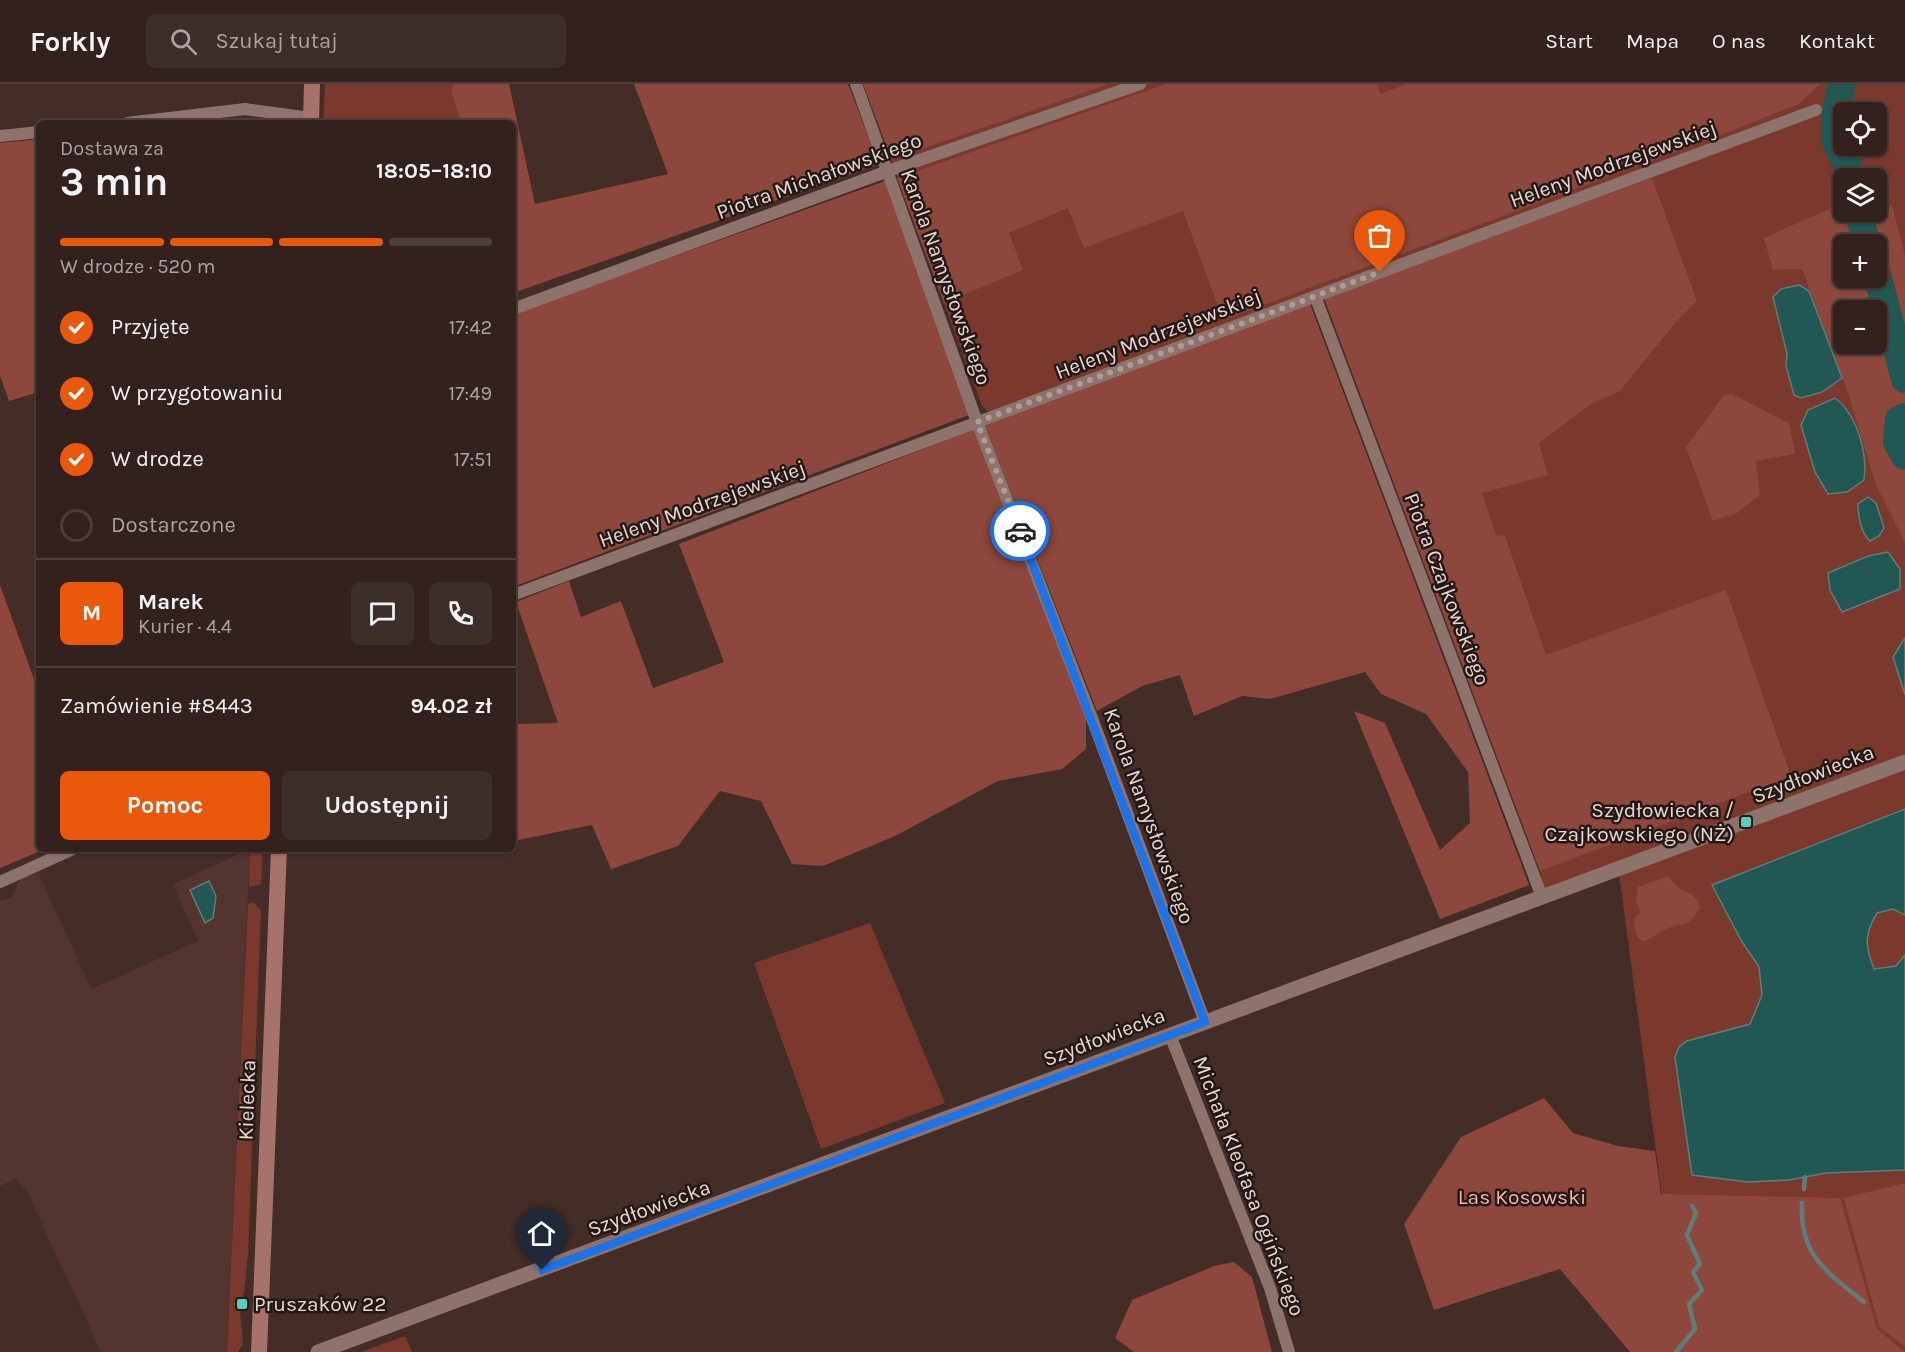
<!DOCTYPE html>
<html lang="pl">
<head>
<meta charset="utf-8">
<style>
  :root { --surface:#33211d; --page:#3e2e2a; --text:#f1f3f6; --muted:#a9a3a4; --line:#4e3e3b; --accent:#ea580c }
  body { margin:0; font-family:Karla,sans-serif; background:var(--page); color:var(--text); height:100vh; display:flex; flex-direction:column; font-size:22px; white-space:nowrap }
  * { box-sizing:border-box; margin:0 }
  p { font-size:20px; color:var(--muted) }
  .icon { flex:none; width:33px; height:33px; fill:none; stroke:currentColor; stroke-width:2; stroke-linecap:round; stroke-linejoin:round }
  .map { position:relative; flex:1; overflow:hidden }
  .details { position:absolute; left:36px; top:36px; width:480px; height:732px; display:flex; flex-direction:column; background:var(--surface); border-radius:9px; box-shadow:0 2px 4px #0004,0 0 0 2px var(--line) }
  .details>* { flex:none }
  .tools { position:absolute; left:1833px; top:18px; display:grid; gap:12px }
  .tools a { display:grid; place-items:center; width:54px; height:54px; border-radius:9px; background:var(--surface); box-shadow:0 2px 4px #0004,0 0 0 2px var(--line); font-size:30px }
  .pin { position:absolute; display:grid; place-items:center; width:51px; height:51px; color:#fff; margin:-62px -26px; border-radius:50% 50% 50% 0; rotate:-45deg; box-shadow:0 0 6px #0007 }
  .pin .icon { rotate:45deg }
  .courier { position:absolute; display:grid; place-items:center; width:60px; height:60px; margin:-30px; border:4px solid #1a73e8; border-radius:50%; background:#fff; color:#222; box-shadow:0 2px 8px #0007 }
  .summary em { font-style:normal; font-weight:700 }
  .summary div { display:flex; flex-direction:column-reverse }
  .summary { display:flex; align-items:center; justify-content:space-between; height:102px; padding:0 24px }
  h1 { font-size:39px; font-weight:700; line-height:45px }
  .bar { display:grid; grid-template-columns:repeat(4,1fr); gap:9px 6px; align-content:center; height:72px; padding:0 24px }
  .bar i { height:8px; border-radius:4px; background:var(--line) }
  .bar .current { background:var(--accent) }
  .bar p { grid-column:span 4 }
  .line { display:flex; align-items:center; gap:15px; padding:0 24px; border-top:2px solid var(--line) }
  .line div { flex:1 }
  .round { display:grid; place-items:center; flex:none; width:63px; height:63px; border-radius:9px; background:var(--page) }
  ol { padding:0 24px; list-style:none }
  li { display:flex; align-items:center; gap:18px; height:66px }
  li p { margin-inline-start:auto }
  li .icon { padding:6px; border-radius:50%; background:var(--accent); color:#fff; stroke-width:4 }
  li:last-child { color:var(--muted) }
  li i { width:33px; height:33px; border:3px solid var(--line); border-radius:50% }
  .cta { display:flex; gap:12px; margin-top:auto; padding:12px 24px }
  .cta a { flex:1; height:69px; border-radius:9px; background:var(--accent); color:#fff; font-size:24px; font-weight:700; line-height:69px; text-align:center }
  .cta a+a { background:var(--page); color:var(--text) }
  header { display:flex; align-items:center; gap:36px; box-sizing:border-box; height:84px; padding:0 30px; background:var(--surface); border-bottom:2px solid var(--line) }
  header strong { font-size:28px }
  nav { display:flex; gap:33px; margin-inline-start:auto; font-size:21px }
  .search { width:420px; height:54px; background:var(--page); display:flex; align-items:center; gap:15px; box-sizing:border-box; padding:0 21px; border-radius:9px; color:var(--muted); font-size:22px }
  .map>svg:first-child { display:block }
  .built { fill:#53342e }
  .green { fill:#7b392e; fill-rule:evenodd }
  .forest { fill:#8d473c; fill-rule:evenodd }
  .water { fill:#215854; stroke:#5d7e7b; stroke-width:1.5 }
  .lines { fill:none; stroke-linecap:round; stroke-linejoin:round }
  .stream { stroke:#5d7e7b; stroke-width:4.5 }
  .river { stroke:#215854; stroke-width:28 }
  .minor { stroke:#8e726c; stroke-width:12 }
  .tertiary { stroke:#8e726c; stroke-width:15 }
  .secondary { stroke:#a67269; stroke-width:16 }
  .done { stroke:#af9c98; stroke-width:6; stroke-dasharray:0 10.8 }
  .route { stroke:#1a73e8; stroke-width:8 }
  .poi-dot { fill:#56cec4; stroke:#231816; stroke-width:2 }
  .labels { text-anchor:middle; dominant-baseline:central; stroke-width:5; stroke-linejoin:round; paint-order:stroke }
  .street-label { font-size:21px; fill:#e8d8d5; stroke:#231816 }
  .poi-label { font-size:21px; fill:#e8d8d5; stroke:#231816; text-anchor:end }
  .park-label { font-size:21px; fill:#f5b5aa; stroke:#231816 }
</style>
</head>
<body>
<header>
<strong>Forkly</strong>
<div class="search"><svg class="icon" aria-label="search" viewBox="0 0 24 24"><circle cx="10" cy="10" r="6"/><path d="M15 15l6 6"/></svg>Szukaj tutaj</div>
<nav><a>Start</a><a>Mapa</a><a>O nas</a><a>Kontakt</a></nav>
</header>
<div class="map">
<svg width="1905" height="1268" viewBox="0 0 1905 1268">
  <rect width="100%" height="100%" fill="#442c27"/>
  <path class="built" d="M250 765 227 1268H101L27 1107 15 1095 0 1102V817L12 814 19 796 38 788 91 905 198 857 173 800Z"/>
  <g class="green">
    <path d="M325 0H453L451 7 461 39H323Z"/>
    <path d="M863 0H1905V1268L1663 1120 1619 789 1547 816 1540 787 1324 214 989 328 982 322ZM1844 28H1876V62H1844ZM1844 94H1876V128H1844ZM1844 160H1876V194H1844ZM1844 226H1876V260H1844Z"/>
    <path d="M250 765H263L261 800 249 803Z"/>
    <path d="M253 818 261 826 248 1171 243 1216H239L243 1260 238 1268H227L248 820Z"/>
    <path d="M870 839 945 1019 821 1065 754 879Z"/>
    <path d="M405 1252 412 1268H361Z"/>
  </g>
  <g class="forest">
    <path d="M453 0H509L535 120 668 90 634 0H848L879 80 513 209V39H461L451 7Z"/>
    <path d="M863 0H1109L892 75Z"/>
    <path d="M1166 0H1377L1381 10 1406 0H1820L1799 20 1731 47 1223 236 1183 127 1084 164 1068 124 1009 149 1023 186 944 219 897 94Z"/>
    <path d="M39 55V308L9 317 0 292V59Z"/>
    <path d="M1652 94 1697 217 1675 239 1620 307 1591 320 1539 359 1548 391 1482 409 1496 451 1505 452 1546 571 1726 506 1791 692 1540 787 1324 214Z"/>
    <path d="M885 97 969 331 518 501 513 500V230Z"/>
    <path d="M1843 119 1844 128H1876L1877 120 1892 121 1905 172V459L1876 401 1848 309 1802 185 1773 186 1764 154ZM1844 160H1876V194H1844ZM1844 226H1876V260H1844Z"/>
    <path d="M1310 220 1529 801 1440 835 1354 627 1385 639 1440 766 1470 739 1468 688 1426 630 1381 610 1365 588 1270 615 1242 612 1194 632 1180 591 1142 602 1097 627 985 342Z"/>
    <path d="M1732 310 1789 339 1795 370 1756 377 1760 411 1737 429 1713 437 1686 363 1724 311Z"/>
    <path d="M975 345 1086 635V665L1062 685 998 697 895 752 823 782 792 780 761 717 720 707 678 762 611 785 592 741 513 757V640L558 639 516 518 569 497 581 533 621 517 653 604 724 578 679 460Z"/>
    <path d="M0 501 39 609V765H45L0 784Z"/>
    <path d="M1668 792C1671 796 1675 801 1679 804 1690 810 1696 809 1700 824 1686 846 1683 837 1664 846 1657 850 1650 855 1643 858L1636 851 1634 836 1640 827 1636 818 1638 803Z"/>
    <path d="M1544 1014 1573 1049 1618 1062 1655 1067 1661 1110 1840 1114 1877 1245 1905 1268H1630L1560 1185 1434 1226 1404 1140 1461 1053Z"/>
    <path d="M1905 1099V1263L1879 1242 1844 1114Z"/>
    <path d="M1234 1178 1252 1193 1272 1268H1134L1115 1254 1132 1216 1214 1182Z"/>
  </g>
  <g class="water">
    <path d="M1799 201 1809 207 1842 294 1822 308 1801 314 1794 311 1786 282 1787 269 1773 213 1781 205Z"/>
    <path d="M1835 314C1857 331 1868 369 1864 396L1847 408 1828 410 1815 388 1801 341 1808 326Z"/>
    <path d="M1868 413 1876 419 1884 444 1879 452 1870 457C1861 449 1858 432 1858 420Z"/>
    <path d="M1888 468 1900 485V505L1842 528 1830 506 1828 489 1868 472Z"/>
    <path d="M1905 554V611L1893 573Z"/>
    <path d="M1905 725V831L1893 825 1877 829C1864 850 1865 863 1874 885L1896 882 1905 871V1086L1826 1089 1789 1096 1748 1098 1692 1091 1675 973 1679 963 1687 957 1750 940 1762 911 1759 883 1741 856 1712 801Z"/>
    <path d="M209 797 216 812 213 834 205 839 190 806Z"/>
  </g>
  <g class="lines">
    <g class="stream">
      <path d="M1804 1105 1805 1093"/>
      <path d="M1802 1119C1799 1170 1826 1188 1864 1218"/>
      <path d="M1676 1268 1695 1245 1689 1220 1702 1206 1693 1188 1700 1180 1687 1151 1696 1129 1692 1122"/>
    </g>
    <g class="river">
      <path d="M1842 0 1836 27V58L1853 94"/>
      <path d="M1859 128 1866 160"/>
      <path d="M1876 187 1905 295"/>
      <path d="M1905 333 1899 336 1897 358 1905 372"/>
    </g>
    <g class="minor">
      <path d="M856 0 977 338 1093 637 1205 938"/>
      <path d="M127 39 245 25 311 34"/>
      <path d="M0 52 39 48"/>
      <path d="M1315 212 1542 813"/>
      <path d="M513 225 888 87 1140 0"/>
      <path d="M513 511 1816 26"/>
      <path d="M0 798 73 765"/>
      <path d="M1170 951 1270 1204 1289 1268"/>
    </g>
    <path class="tertiary" d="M318 1268 1905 678"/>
    <g class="secondary">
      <path d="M311 39 312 0"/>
      <path d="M259 1268 279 765"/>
    </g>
  </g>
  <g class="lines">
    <path class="done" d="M1020 447 977 338 1380 188"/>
    <path class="route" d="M542 1186 1205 938 1020 447"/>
  </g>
  <g class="poi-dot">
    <rect x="1740" y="732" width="12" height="12" rx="3"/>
    <rect x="236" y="1214" width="12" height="12" rx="3"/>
  </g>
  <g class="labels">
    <g class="street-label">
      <text transform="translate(1613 80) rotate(-20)">Heleny Modrzejewskiej</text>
      <text transform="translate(819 92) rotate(-20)">Piotra Michałowskiego</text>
      <text transform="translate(946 193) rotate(70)">Karola Namysłowskiego</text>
      <text transform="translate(1158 250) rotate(-21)">Heleny Modrzejewskiej</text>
      <text transform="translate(702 420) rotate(-20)">Heleny Modrzejewskiej</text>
      <text transform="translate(1447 505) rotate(69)">Piotra Czajkowskiego</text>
      <text transform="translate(1813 690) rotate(-21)">Szydłowiecka</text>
      <text transform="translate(1149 732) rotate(70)">Karola Namysłowskiego</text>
      <text transform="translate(1104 953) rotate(-21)">Szydłowiecka</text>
      <text transform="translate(247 1016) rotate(-88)">Kielecka</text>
      <text transform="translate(1249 1102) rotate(69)">Michała Kleofasa Ogińskiego</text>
      <text transform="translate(649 1124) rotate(-20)">Szydłowiecka</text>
    </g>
    <g class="poi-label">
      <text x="1734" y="726">Szydłowiecka /<tspan x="1734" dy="24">Czajkowskiego (NŻ)</tspan></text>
      <text x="254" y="1220" text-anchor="start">Pruszaków 22</text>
    </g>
    <g class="park-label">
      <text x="1522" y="1113">Las Kosowski</text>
    </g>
  </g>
</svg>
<div class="tools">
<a><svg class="icon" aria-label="locate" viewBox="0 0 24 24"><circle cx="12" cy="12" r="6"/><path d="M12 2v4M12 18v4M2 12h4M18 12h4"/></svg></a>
<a><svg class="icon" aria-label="layers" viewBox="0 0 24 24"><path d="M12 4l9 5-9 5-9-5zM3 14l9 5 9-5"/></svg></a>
<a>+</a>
<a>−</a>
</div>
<div class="pin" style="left:1380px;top:188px;background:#ea580c"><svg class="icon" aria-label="bag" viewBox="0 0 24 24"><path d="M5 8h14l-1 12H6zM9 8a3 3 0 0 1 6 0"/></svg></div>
<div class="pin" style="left:542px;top:1186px;background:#1f2937"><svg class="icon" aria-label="home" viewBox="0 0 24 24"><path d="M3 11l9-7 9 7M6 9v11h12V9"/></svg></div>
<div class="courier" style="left:1020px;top:447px"><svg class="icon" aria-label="car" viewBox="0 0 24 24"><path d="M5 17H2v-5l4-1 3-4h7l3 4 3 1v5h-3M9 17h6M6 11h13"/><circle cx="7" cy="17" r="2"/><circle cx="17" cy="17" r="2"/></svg></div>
<section class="details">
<div class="summary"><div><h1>3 min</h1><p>Dostawa za</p></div><em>18:05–18:10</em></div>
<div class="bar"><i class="current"></i><i class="current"></i><i class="current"></i><i></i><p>W drodze · 520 m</p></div>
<ol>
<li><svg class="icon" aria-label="check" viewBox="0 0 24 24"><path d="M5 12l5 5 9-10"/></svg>Przyjęte<p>17:42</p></li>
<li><svg class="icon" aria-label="check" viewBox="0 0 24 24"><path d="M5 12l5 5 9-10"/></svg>W przygotowaniu<p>17:49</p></li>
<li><svg class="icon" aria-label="check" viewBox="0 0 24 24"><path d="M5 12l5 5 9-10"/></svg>W drodze<p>17:51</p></li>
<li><i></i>Dostarczone</li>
</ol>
<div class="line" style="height:108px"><b class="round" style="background:var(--accent);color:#fff">M</b><div><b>Marek</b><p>Kurier · 4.4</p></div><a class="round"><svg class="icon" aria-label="chat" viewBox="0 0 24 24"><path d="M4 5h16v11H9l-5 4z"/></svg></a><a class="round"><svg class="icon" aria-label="phone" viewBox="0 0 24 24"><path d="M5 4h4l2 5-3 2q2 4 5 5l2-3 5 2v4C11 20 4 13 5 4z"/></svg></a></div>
<div class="line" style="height:78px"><div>Zamówienie #8443</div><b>94.02 zł</b></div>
<div class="cta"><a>Pomoc</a><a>Udostępnij</a></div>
</section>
</div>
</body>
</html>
